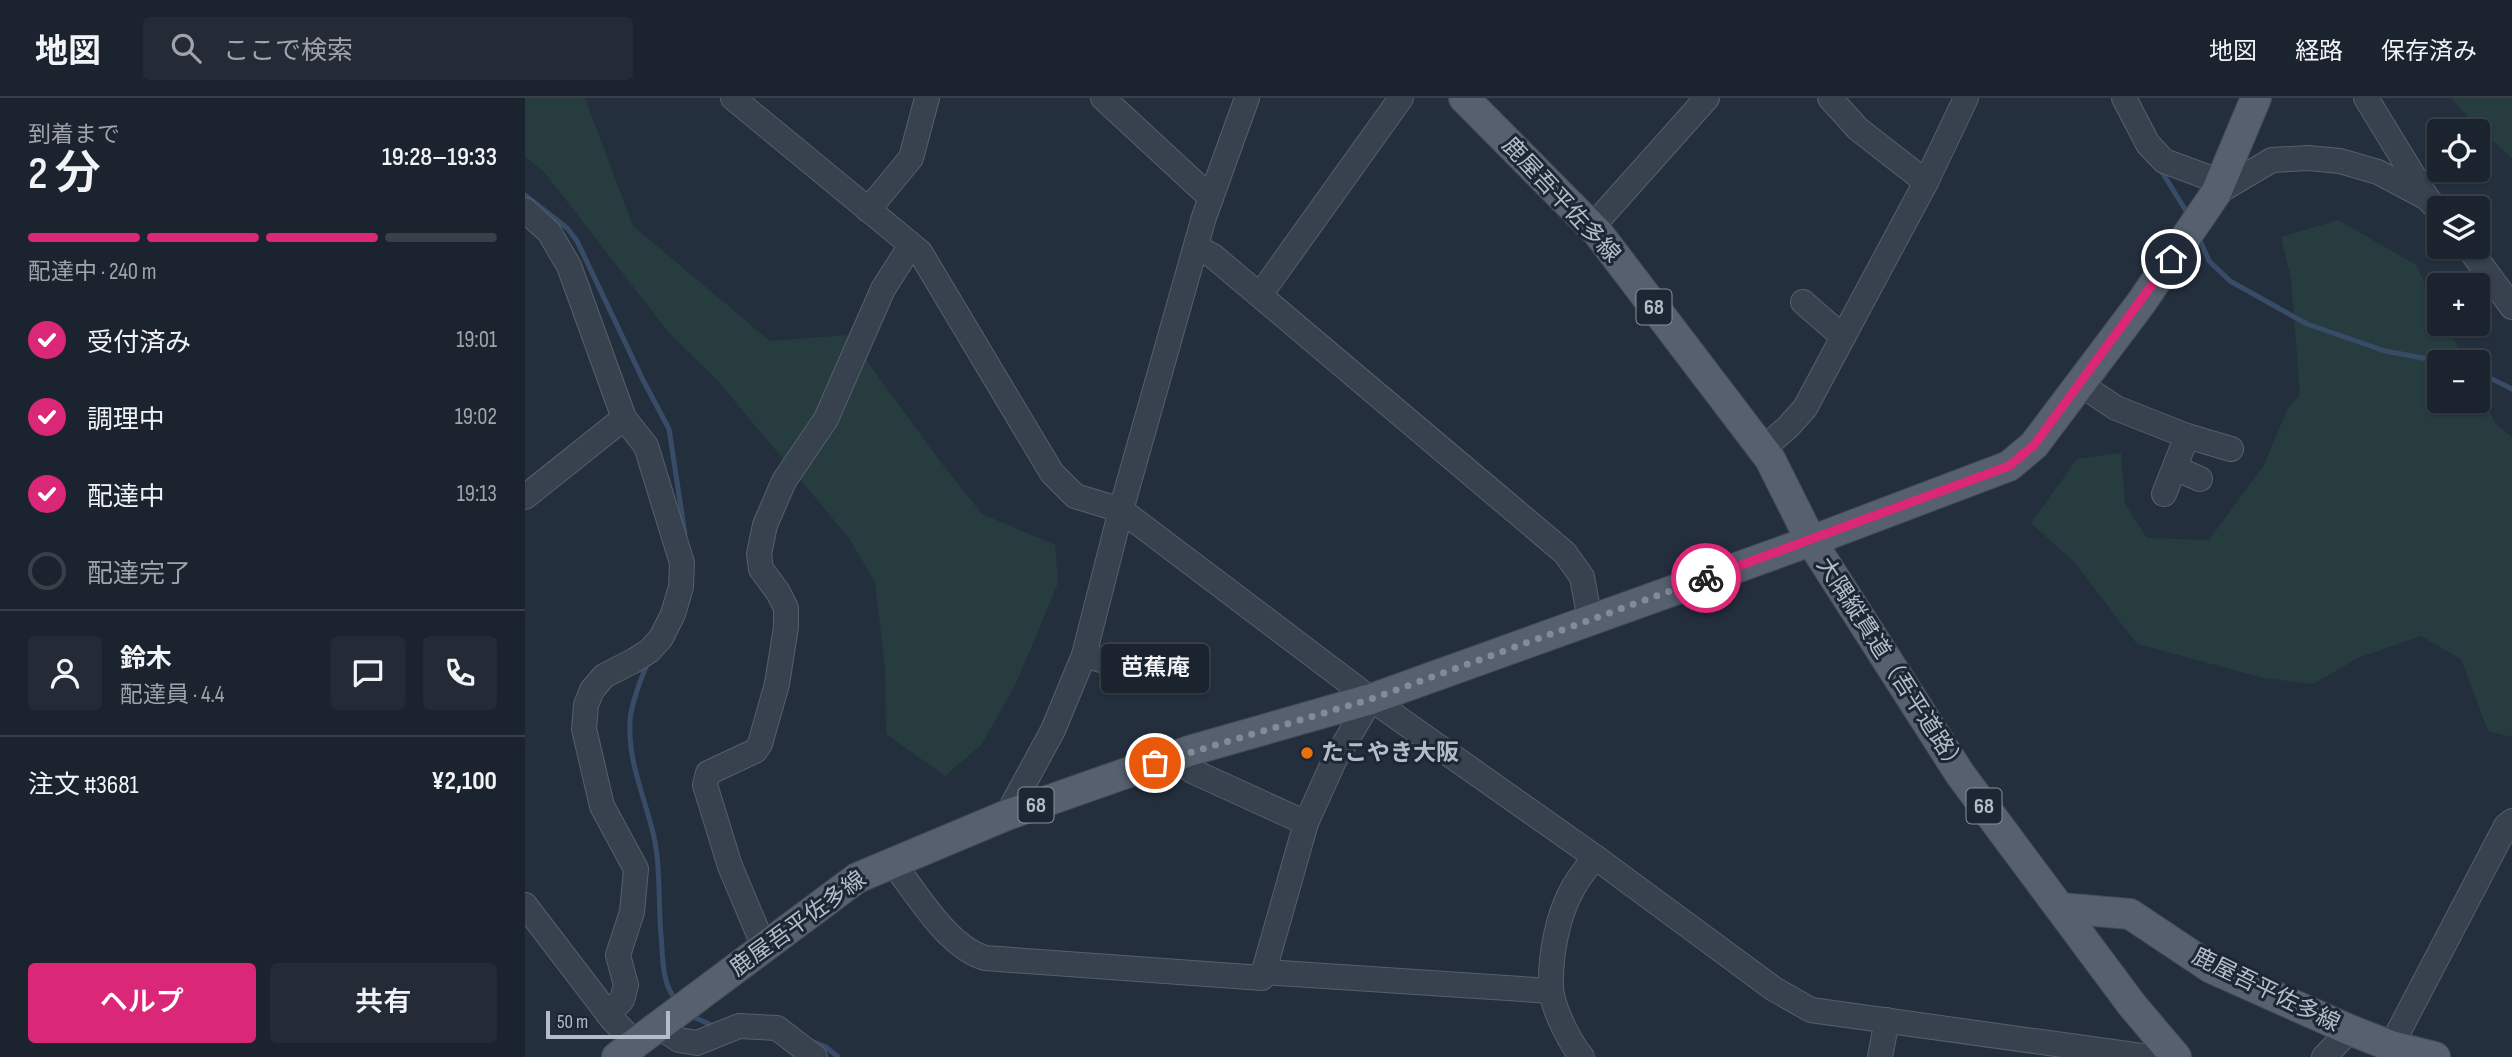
<!DOCTYPE html>
<html lang="ja">
<head>
<meta charset="utf-8">
<style>
  :root { --surface:#1b232e; --page:#242b36; --text:#f1f3f6; --muted:#a0a4aa; --line:#39404a; --accent:#db2777 }
  body { margin:0; font-family:"Sofia Sans Condensed","Noto Sans JP",sans-serif; background:var(--page); color:var(--text); height:100vh; display:flex; flex-direction:column; font-size:26px; white-space:nowrap }
  * { box-sizing:border-box; margin:0 }
  p { font-size:23px; color:var(--muted) }
  .icon { flex:none; width:38px; height:38px; fill:none; stroke:currentColor; stroke-width:2; stroke-linecap:round; stroke-linejoin:round }
  .map { position:relative; flex:1; overflow:hidden }
  .details { display:flex; flex-direction:column; background:var(--surface); width:525px }
  .details>* { flex:none }
  .fabs { position:absolute; left:1902px; top:21px; display:grid; gap:14px }
  .fabs a { display:grid; place-items:center; width:63px; height:63px; border-radius:7px; background:var(--surface); box-shadow:0 2px 5px #0004,0 0 0 2px var(--line); font-size:35px }
  .scale { position:absolute; left:21px; bottom:18px; width:124px; box-sizing:border-box; padding-left:7px; border:4px solid #b4bcc9; border-top:0; font-size:19px; line-height:24px; white-space:nowrap; color:#b4bcc9; -webkit-text-stroke:5px #1d2633; paint-order:stroke }
  .pin { position:absolute; display:grid; place-items:center; width:60px; height:60px; color:#fff; margin:-30px; border:4px solid #fff; border-radius:50%; box-shadow:0 2px 7px #0007 }
  .courier { position:absolute; display:grid; place-items:center; width:70px; height:70px; margin:-35px; border:5px solid #db2777; border-radius:50%; background:#fff; color:#222; box-shadow:0 2px 9px #0007 }
  .bubble { position:absolute; height:49px; border-radius:7px; background:var(--surface); box-shadow:0 2px 5px #0004,0 0 0 2px var(--line); font-size:23px; font-weight:600; line-height:49px; text-align:center }
  .overview em { font-style:normal; font-weight:600 }
  .overview div { display:flex; flex-direction:column-reverse }
  .overview { display:flex; align-items:center; justify-content:space-between; height:119px; padding:0 28px }
  h1 { font-size:46px; font-weight:600; line-height:52px }
  .bar { display:grid; grid-template-columns:repeat(4,1fr); gap:10px 7px; align-content:center; height:84px; padding:0 28px }
  .bar i { height:9px; border-radius:5px; background:var(--line) }
  .bar .active { background:var(--accent) }
  .bar p { grid-column:span 4 }
  .line { display:flex; align-items:center; gap:18px; padding:0 28px; border-top:2px solid var(--line) }
  .line div { flex:1 }
  .round { display:grid; place-items:center; flex:none; width:74px; height:74px; border-radius:7px; background:var(--page) }
  ol { padding:0 28px; list-style:none }
  li { display:flex; align-items:center; gap:21px; height:77px }
  li p { margin-inline-start:auto }
  li .icon { padding:7px; border-radius:50%; background:var(--accent); color:#fff; stroke-width:4 }
  li:last-child { color:var(--muted) }
  li i { width:38px; height:38px; border:4px solid var(--line); border-radius:50% }
  .action { display:flex; gap:14px; margin-top:auto; padding:14px 28px }
  .action a { flex:1; height:80px; border-radius:7px; background:var(--accent); color:#fff; font-size:28px; font-weight:600; line-height:80px; text-align:center }
  .action a+a { background:var(--page); color:var(--text) }
  header { display:flex; align-items:center; gap:42px; box-sizing:border-box; height:98px; padding:0 35px; background:var(--surface); border-bottom:2px solid var(--line) }
  header strong { font-size:33px }
  nav { display:flex; gap:38px; margin-inline-start:auto; font-size:24px }
  .search { width:490px; height:63px; background:var(--page); display:flex; align-items:center; gap:18px; box-sizing:border-box; padding:0 24px; border-radius:7px; color:var(--muted); font-size:26px }
  main { display:flex; flex:1; min-height:0 }
  .map>svg:first-child { display:block }
  .green { fill:#263c3f }
  .lines { fill:none; stroke-linecap:round; stroke-linejoin:round }
  .stream { stroke:#394c67; stroke-width:5 }
  .minor-casing { stroke:#565f6c; stroke-width:26 }
  .major-casing { stroke:#414a57; stroke-width:32 }
  .minor { stroke:#38414e; stroke-width:24 }
  .major { stroke:#56606e; stroke-width:30 }
  .done { stroke:#828b98; stroke-width:7; stroke-dasharray:0 12.6 }
  .route { stroke:#db2777; stroke-width:9 }
  .food-dot { fill:#e8710a; stroke:#1d2633; stroke-width:2.5 }
  .labels { text-anchor:middle; dominant-baseline:central; stroke-width:6; stroke-linejoin:round; paint-order:stroke }
  .shield { fill:#1d2633; stroke:#878f9c; stroke-width:2 }
  .shield-label { font-size:21px; font-weight:bold; fill:#b4bcc9 }
  .street-label { font-size:23px; fill:#b4bcc9; stroke:#1d2633 }
  .poi-label { font-size:23px; font-weight:bold; fill:#b4bcc9; stroke:#1d2633; text-anchor:start }
</style>
</head>
<body>
<header>
<strong>地図</strong>
<div class="search"><svg class="icon" aria-label="search" viewBox="0 0 24 24"><circle cx="10" cy="10" r="6"/><path d="M15 15l6 6"/></svg>ここで検索</div>
<nav><a>地図</a><a>経路</a><a>保存済み</a></nav>
</header>
<main>
<section class="details">
<div class="overview"><div><h1>2 分</h1><p>到着まで</p></div><em>19:28–19:33</em></div>
<div class="bar"><i class="active"></i><i class="active"></i><i class="active"></i><i></i><p>配達中 · 240 m</p></div>
<ol>
<li><svg class="icon" aria-label="check" viewBox="0 0 24 24"><path d="M5 12l5 5 9-10"/></svg>受付済み<p>19:01</p></li>
<li><svg class="icon" aria-label="check" viewBox="0 0 24 24"><path d="M5 12l5 5 9-10"/></svg>調理中<p>19:02</p></li>
<li><svg class="icon" aria-label="check" viewBox="0 0 24 24"><path d="M5 12l5 5 9-10"/></svg>配達中<p>19:13</p></li>
<li><i></i>配達完了</li>
</ol>
<div class="line" style="height:126px"><a class="round"><svg class="icon" aria-label="person" viewBox="0 0 24 24"><circle cx="12" cy="8" r="4"/><path d="M4 21q1-7 8-7t8 7"/></svg></a><div><b>鈴木</b><p>配達員 · 4.4</p></div><a class="round"><svg class="icon" aria-label="chat" viewBox="0 0 24 24"><path d="M4 5h16v11H9l-5 4z"/></svg></a><a class="round"><svg class="icon" aria-label="phone" viewBox="0 0 24 24"><path d="M5 4h4l2 5-3 2q2 4 5 5l2-3 5 2v4C11 20 4 13 5 4z"/></svg></a></div>
<div class="line" style="height:91px"><div>注文 #3681</div><b>¥2,100</b></div>
<div class="action"><a>ヘルプ</a><a>共有</a></div>
</section>
<div class="map">
<svg width="1987" height="959" viewBox="0 0 1987 959">
  <rect width="100%" height="100%" fill="#242f3e"/>
  <g class="green">
    <path d="M0 0H60L108 128 245 243 323 237 417 366 457 416 530 447 533 485 490 588 456 647 420 678 361 636 360 570 350 484 324 440 193 283 144 235 20 75 0 58Z"/>
    <path d="M1926 0H1987V60L1954 31Z"/>
    <path d="M1813 122 1891 167 1914 213V226H1921L1940 264H1914V303H1953V290L1970 325 1987 339V639L1963 633 1936 561 1896 538 1833 560 1788 586 1739 580 1612 546 1550 465 1506 425 1552 361 1596 355 1600 406 1622 440 1684 442 1739 367 1763 310 1775 297 1766 180 1756 139Z"/>
  </g>
  <g class="lines">
    <g class="stream">
      <path d="M1635 71 1663 116"/>
      <path d="M0 97 42 130 52 143 118 282 144 331 160 436"/>
      <path d="M1673 138 1684 163 1705 183 1782 226 1860 253 1919 264"/>
      <path d="M1953 274 1987 291"/>
      <path d="M124 563C117 576 105 610 105 624 103 664 119 697 128 735 136 768 133 803 136 837 138 858 136 886 152 903"/>
      <path d="M166 918 191 929"/>
      <path d="M286 943 301 949 313 959"/>
    </g>
    <defs>
      <g id="minor">
        <path d="M208 0 395 154 527 375 550 398 596 412 846 601 1070 759 1249 891 1286 912 1624 959"/>
        <path d="M578 0 686 100"/>
        <path d="M1305 0 1333 31 1401 84"/>
        <path d="M1599 0 1623 46 1639 63 1696 84"/>
        <path d="M1841 0 1902 100 1914 113"/>
        <path d="M1691 95 1747 62 1783 60 1815 63 1853 74 1902 100"/>
        <path d="M0 112 24 134 44 168 99 320 121 348 157 465 156 489 148 516 136 540 124 553 110 562 79 578 67 592 61 607 59 631 77 708 111 771 107 814 93 857 101 887 97 902 83 916"/>
        <path d="M343 112 386 60 402 0"/>
        <path d="M1067 129 1182 0"/>
        <path d="M671 149 688 158 1040 455 1057 479 1065 522"/>
        <path d="M1943 149 1987 209"/>
        <path d="M735 197 876 0"/>
        <path d="M1278 204 1318 239"/>
        <path d="M1555 286 1591 310 1662 338 1706 351"/>
        <path d="M1238 351 1263 329 1280 310 1401 84 1441 0"/>
        <path d="M1650 370 1675 381"/>
        <path d="M1639 396 1662 338"/>
        <path d="M0 399 99 320"/>
        <path d="M559 557 620 575"/>
        <path d="M654 656 667 673 781 725"/>
        <path d="M482 717 528 632 559 557 596 412 679 119 722 0"/>
        <path d="M367 764C392 795 421 848 460 860L737 880 781 725 809 663 846 601"/>
        <path d="M0 807 87 921 109 944"/>
        <path d="M239 849 205 768 180 687 183 675 230 653 235 646 252 586 261 529V510L253 494 236 471 234 456 240 427 259 383 301 321 358 191 386 147"/>
        <path d="M739 874 1026 893"/>
        <path d="M132 927 154 942 172 945 214 928 252 930 290 959"/>
        <path d="M1866 948 1981 728 1987 723"/>
        <path d="M1057 959C1045 945 1027 909 1026 890 1025 859 1032 818 1048 790 1054 779 1062 769 1070 759"/>
        <path d="M1355 959 1362 922"/>
        <path d="M1799 959 1825 932"/>
      </g>
      <g id="major">
        <path d="M939 0 1073 135 1245 361 1286 443 1435 676 1607 907 1651 959"/>
        <path d="M1536 810 1605 816 1686 870 1825 932 1866 948 1910 959"/>
        <path d="M92 959 332 780 482 717 664 653 846 601 1286 443 1484 368 1509 347 1616 205 1691 95 1731 0"/>
      </g>
    </defs>
    <use href="#minor" class="minor-casing"/>
    <use href="#major" class="major-casing"/>
    <use href="#minor" class="minor"/>
    <use href="#major" class="major"/>
  </g>
  <g class="lines">
    <path class="done" d="M630 665 846 601 1181 480"/>
    <path class="route" d="M1181 480 1484 368 1509 347 1646 161"/>
  </g>
  <circle class="food-dot" cx="782" cy="655" r="7"/>
  <g class="labels">
    <g class="shield">
      <rect x="1111.5" y="191.5" width="35" height="35" rx="5"/>
      <rect x="493.5" y="689.5" width="35" height="35" rx="5"/>
      <rect x="1441.5" y="690.5" width="35" height="35" rx="5"/>
    </g>
    <g class="shield-label">
      <text x="1129" y="209">68</text>
      <text x="511" y="707">68</text>
      <text x="1459" y="708">68</text>
    </g>
    <g class="street-label">
      <text transform="translate(1036 102) rotate(47)">鹿屋吾平佐多線</text>
      <text transform="translate(1366 568) rotate(57)">大隅縦貫道（吾平道路）</text>
      <text transform="translate(273 826) rotate(-36)">鹿屋吾平佐多線</text>
      <text transform="translate(1741 892) rotate(26)">鹿屋吾平佐多線</text>
    </g>
    <g class="poi-label">
      <text x="796" y="655">たこやき大阪</text>
    </g>
  </g>
</svg>
<div class="fabs">
<a><svg class="icon" aria-label="locate" viewBox="0 0 24 24"><circle cx="12" cy="12" r="6"/><path d="M12 2v4M12 18v4M2 12h4M18 12h4"/></svg></a>
<a><svg class="icon" aria-label="layers" viewBox="0 0 24 24"><path d="M12 4l9 5-9 5-9-5zM3 14l9 5 9-5"/></svg></a>
<a>+</a>
<a>−</a>
</div>
<div class="scale">50 m</div>
<div class="pin" style="left:630px;top:665px;background:#ea580c"><svg class="icon" aria-label="bag" viewBox="0 0 24 24"><path d="M5 8h14l-1 12H6zM9 8a3 3 0 0 1 6 0"/></svg></div>
<div class="pin" style="left:1646px;top:161px;background:#1f2937"><svg class="icon" aria-label="home" viewBox="0 0 24 24"><path d="M3 11l9-7 9 7M6 9v11h12V9"/></svg></div>
<div class="courier" style="left:1181px;top:480px"><svg class="icon" aria-label="bike" viewBox="0 0 24 24"><circle cx="6" cy="16" r="4"/><circle cx="18" cy="16" r="4"/><path d="M6 16l4-8h5l3 8M10 8l3 8H6M13 5h3"/></svg></div>
<div class="bubble" style="left:576px;top:546px;width:108px">芭蕉庵</div>
</div>
</main>
</body>
</html>
